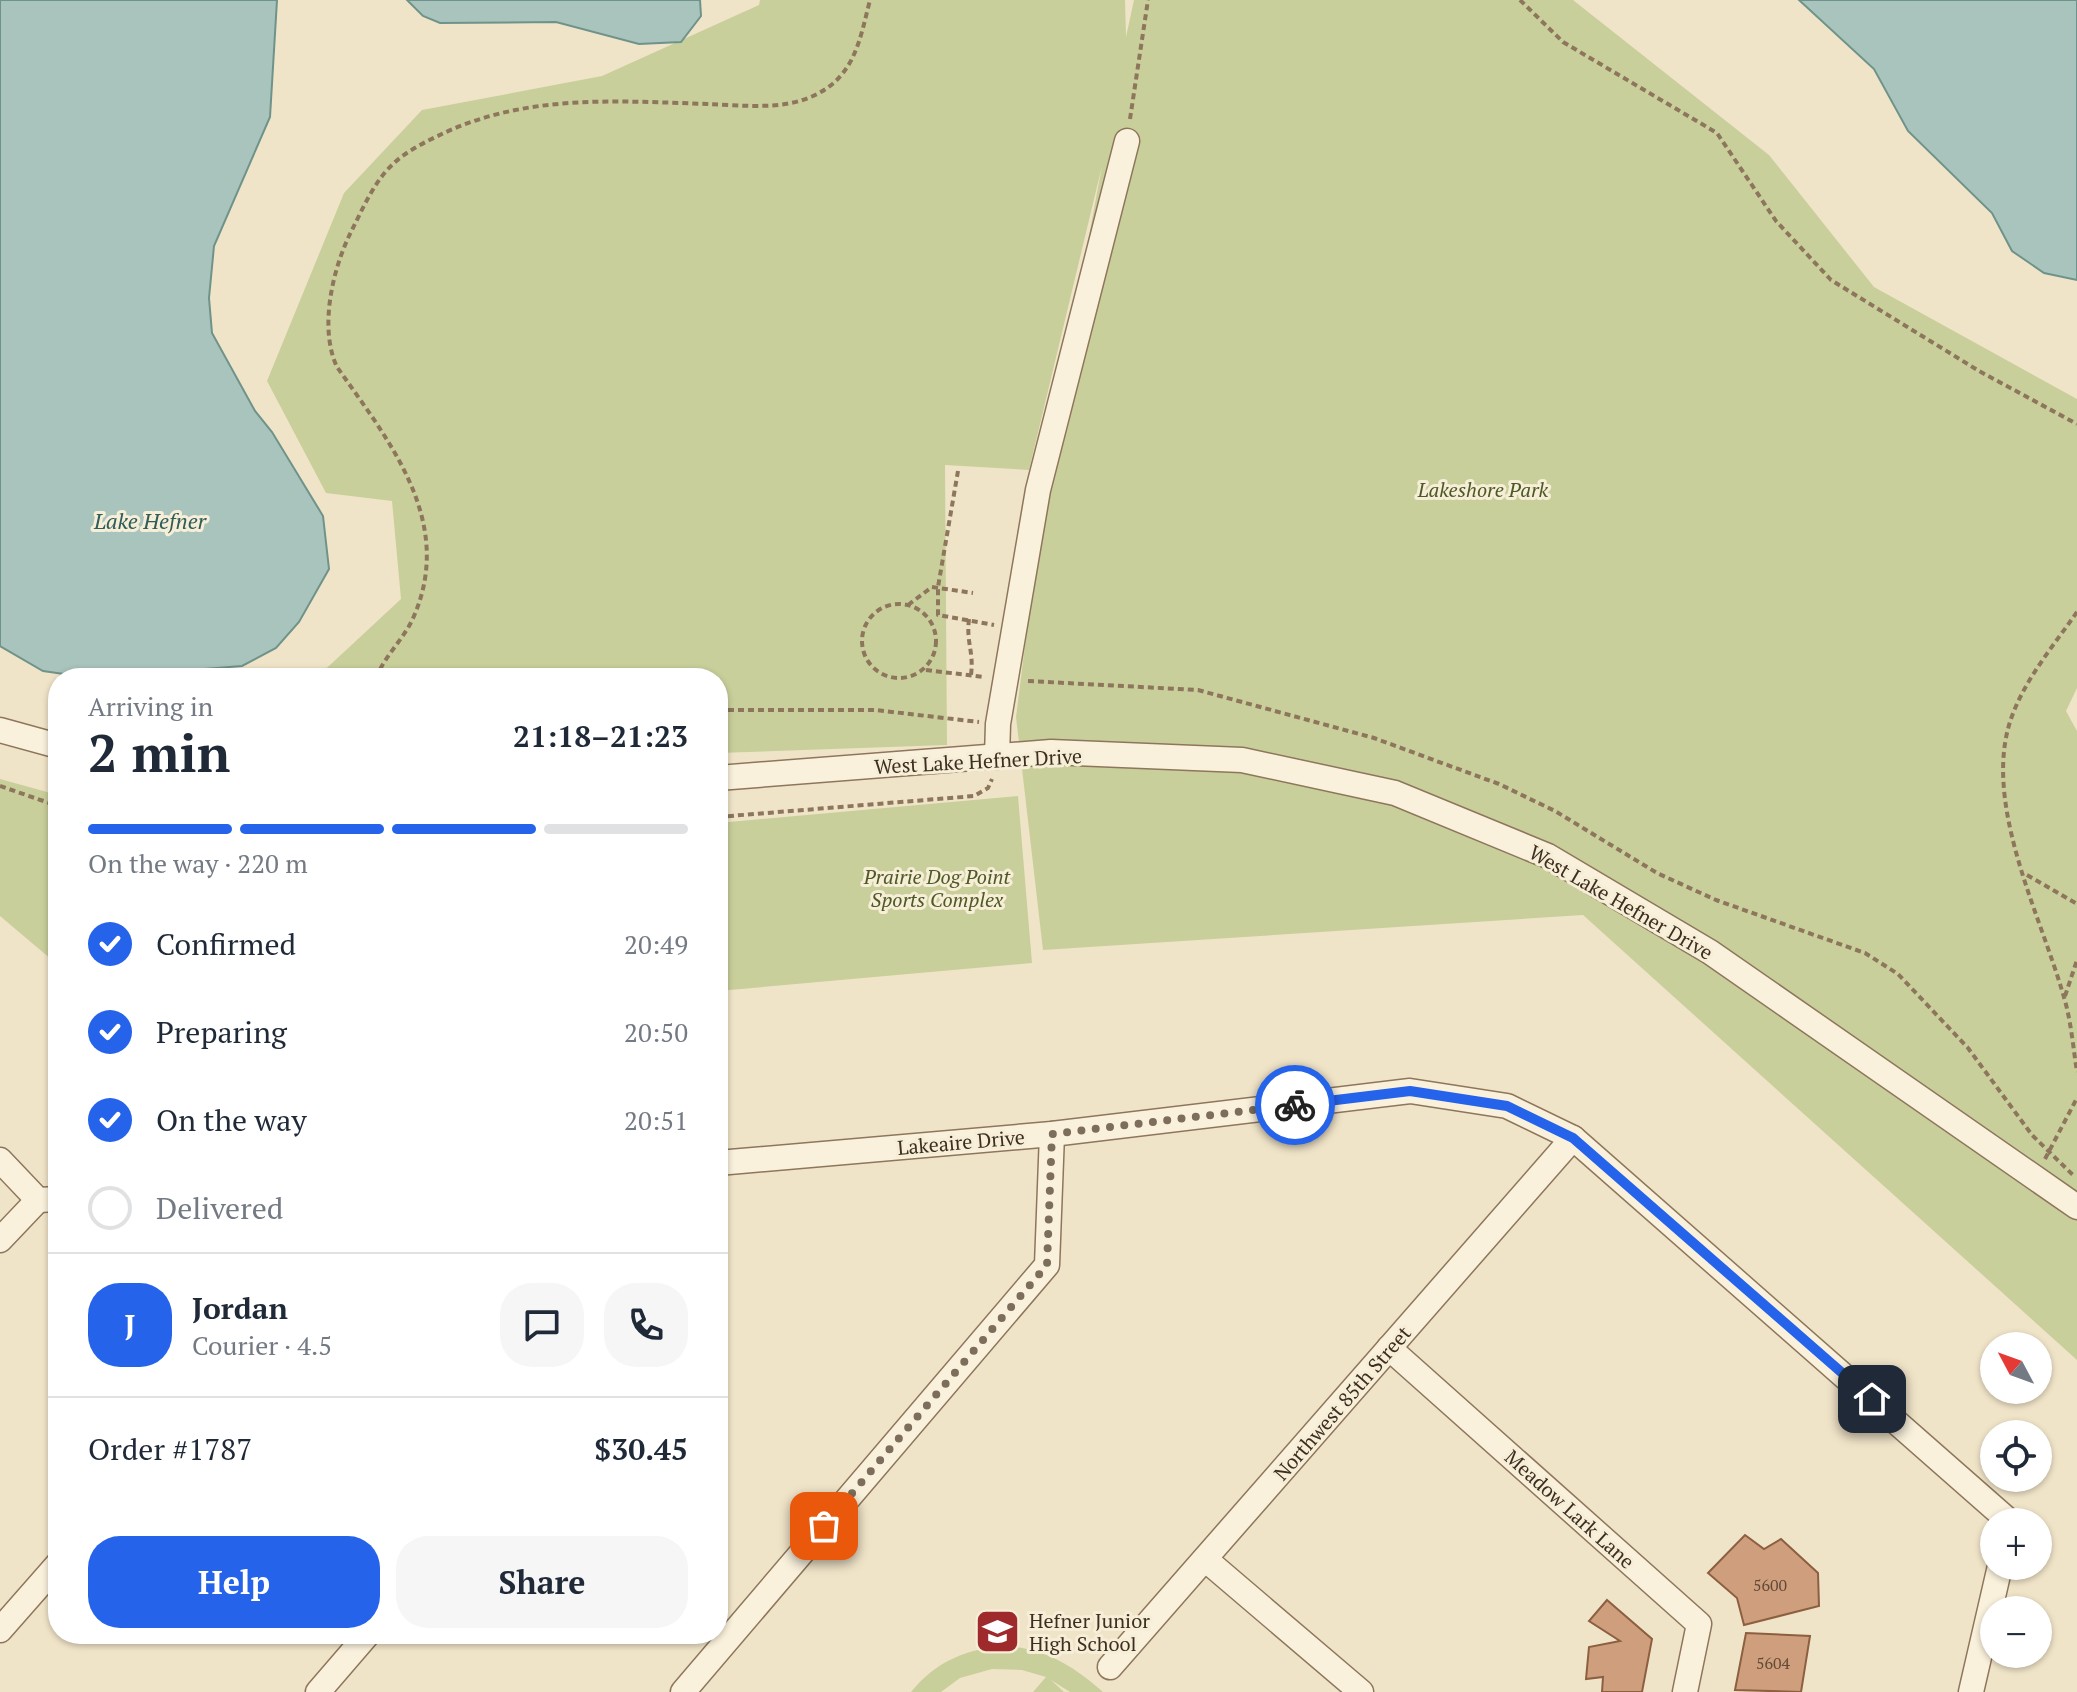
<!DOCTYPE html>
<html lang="en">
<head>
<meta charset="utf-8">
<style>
  :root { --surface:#fff; --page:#f6f6f7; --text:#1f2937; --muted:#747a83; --line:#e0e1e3; --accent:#2563eb }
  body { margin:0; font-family:"PT Serif",serif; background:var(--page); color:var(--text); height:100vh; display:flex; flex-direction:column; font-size:30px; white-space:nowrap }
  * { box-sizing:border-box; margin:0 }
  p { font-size:26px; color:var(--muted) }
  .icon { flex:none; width:44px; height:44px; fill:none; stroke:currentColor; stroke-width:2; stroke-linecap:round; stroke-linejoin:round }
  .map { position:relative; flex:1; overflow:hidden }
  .side { position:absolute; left:48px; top:668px; width:680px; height:976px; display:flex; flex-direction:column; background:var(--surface); border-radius:32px; box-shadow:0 2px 6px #0004 }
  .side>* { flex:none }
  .needle { width:52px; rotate:311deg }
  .fabs { position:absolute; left:1980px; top:1332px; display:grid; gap:16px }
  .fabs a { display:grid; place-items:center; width:72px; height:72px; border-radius:50%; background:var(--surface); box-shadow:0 2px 6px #0004; font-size:40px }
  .pin { position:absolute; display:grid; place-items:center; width:68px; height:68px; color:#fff; margin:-34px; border-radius:16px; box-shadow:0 4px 12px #0006 }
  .courier { position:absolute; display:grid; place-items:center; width:80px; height:80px; margin:-40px; border:6px solid #2563eb; border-radius:50%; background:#fff; color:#222; box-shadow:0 2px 10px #0007 }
  .summary em { font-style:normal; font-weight:600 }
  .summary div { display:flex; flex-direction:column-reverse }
  .summary { display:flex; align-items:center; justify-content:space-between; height:136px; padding:0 40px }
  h1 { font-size:52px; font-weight:600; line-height:60px }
  .bar { display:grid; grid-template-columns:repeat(4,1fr); gap:12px 8px; align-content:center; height:96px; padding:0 40px }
  .bar i { height:10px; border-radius:6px; background:var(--line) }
  .bar .selected { background:var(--accent) }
  .bar p { grid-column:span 4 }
  .line { display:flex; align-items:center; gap:20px; padding:0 40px; border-top:2px solid var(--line) }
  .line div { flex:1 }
  .round { display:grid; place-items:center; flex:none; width:84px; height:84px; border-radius:32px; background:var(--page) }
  ol { padding:0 40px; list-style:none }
  li { display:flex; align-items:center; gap:24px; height:88px }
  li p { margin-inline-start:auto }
  li .icon { padding:8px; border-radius:50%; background:var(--accent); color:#fff; stroke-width:4 }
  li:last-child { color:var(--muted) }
  li i { width:44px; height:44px; border:4px solid var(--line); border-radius:50% }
  .button { display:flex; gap:16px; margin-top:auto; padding:16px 40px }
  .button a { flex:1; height:92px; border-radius:32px; background:var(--accent); color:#fff; font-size:32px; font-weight:600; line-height:92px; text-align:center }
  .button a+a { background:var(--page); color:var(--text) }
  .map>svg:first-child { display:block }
  .green { fill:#c9cf9b }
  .water { fill:#a9c4bc; stroke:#6f938a; stroke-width:2 }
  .building { fill:#cf9f7d; stroke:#8d5f41; stroke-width:2 }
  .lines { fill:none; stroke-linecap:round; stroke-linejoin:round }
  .minor-casing { stroke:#8d765c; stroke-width:27 }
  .path { stroke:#8d765c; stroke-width:4; stroke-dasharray:6 4; stroke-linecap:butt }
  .minor { stroke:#faf1dc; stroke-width:24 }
  .done { stroke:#7c6e5b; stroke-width:8; stroke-dasharray:0 14.4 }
  .route { stroke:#2563eb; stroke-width:10 }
  .labels { text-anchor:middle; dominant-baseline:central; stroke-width:6; stroke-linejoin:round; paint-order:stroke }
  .number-label { font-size:16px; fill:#624a37 }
  .park-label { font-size:20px; font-style:italic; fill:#4d5a26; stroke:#f7eed8 }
  .street-label { font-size:20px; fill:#3d2e20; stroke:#f7eed8 }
  .poi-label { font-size:20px; fill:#3d2e20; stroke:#f7eed8; text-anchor:start }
  .water-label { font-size:22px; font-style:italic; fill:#2f5d5a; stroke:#f7eed8 }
</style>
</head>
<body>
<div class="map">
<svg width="2077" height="1692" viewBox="0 0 2077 1692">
  <rect width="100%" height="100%" fill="#f0e4c8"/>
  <g class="green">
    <path d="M760 0H1125L1126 37 1134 0H1573L1769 155 1874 287 2077 399V688L2066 711 2077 731V1360L1583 915 1043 950 1016 717 1051 440 1102 166 1029 470 945 465 947 745 718 753V678H316L401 599 392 501 326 493 267 381 344 193 422 110 602 76 759 5Z"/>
    <path d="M0 779 58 795V965L0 916Z"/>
    <path d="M1018 796 1032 963 718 991V823Z"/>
    <path d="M1007 1646C1048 1650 1073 1666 1103 1692H1070L1051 1680 1064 1692H1033L1046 1677 1022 1670 992 1669 960 1678 941 1692H911C936 1661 968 1648 1007 1646Z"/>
  </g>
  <g class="water">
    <path d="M0 0H277L270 117 214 246 209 298 212 333 255 411 272 432 323 516 329 569 299 622 276 648 242 666 92 678 43 671 0 646Z"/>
    <path d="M407 0H700L701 16 681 42 639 44 556 22 440 23 423 16Z"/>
    <path d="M1799 0H2077V280L2044 273 2012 251 1992 213 1908 131 1874 69Z"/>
  </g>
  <g class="building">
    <path d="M1745 1535 1764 1549 1781 1539 1818 1573 1819 1606 1744 1625 1737 1598 1708 1573Z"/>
    <path d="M1607 1600 1652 1639 1642 1692H1602L1603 1677 1586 1679 1589 1647 1620 1641 1589 1621Z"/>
    <path d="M1746 1633 1810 1636 1801 1692 1735 1690Z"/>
  </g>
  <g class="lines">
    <defs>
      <g id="minor">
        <path d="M0 730 58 746"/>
        <path d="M997 757 998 724 1038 490 1127 141"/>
        <path d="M718 778 1051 752 1242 760 1395 793 1548 856 1710 952 2077 1207"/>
        <path d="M0 1160 38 1200 58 1199"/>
        <path d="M718 1163 1052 1134 1410 1091 1507 1106 1573 1138 2010 1522"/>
        <path d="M0 1240 38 1200"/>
        <path d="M1389 1348 1699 1624 1685 1692"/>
        <path d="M1205 1559 1361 1692"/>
        <path d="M0 1630 58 1564"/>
        <path d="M1110 1667 1573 1138"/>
        <path d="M318 1692 368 1634"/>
        <path d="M683 1692 1047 1265 1052 1134"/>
        <path d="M1971 1692 2000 1566"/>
      </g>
    </defs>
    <use href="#minor" class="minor-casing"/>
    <g class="path">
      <path d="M1520 0 1563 42 1717 133 1776 221 1831 280 1979 371 2077 424"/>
      <path d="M1130 119 1148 0"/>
      <path d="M958 471 938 587V615L994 625"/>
      <circle cx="899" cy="641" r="37"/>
      <path d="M908 605 932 587 973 593"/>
      <path d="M2077 612C2054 645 2026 678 2012 716 1981 800 2039 911 2063 994 2071 1019 2073 1047 2077 1072"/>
      <path d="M969 619C966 643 974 651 971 675"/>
      <path d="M926 670 984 677"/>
      <path d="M376 678C385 655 405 638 414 616 455 521 389 441 337 367 319 329 332 270 351 232 362 210 374 182 392 165 406 151 427 141 444 133 528 94 617 101 707 104 741 105 783 111 815 95 855 76 860 39 870 0"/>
      <path d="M1028 681 1198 690 1374 738 1499 784 1555 811 1657 873 1716 900 1865 953 1898 974 1968 1048 2032 1135 2075 1177"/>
      <path d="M718 710H875L979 722"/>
      <path d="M0 786 58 806"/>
      <path d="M718 817 974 796 988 788 992 779"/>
      <path d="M2027 875 2077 904"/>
      <path d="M2065 996 2077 960"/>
      <path d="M2045 1159 2077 1098"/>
    </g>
    <use href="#minor" class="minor"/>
  </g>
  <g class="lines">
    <path class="done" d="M824 1526 1047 1265 1052 1134 1295 1105"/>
    <path class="route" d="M1295 1105 1410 1091 1507 1106 1573 1138 1872 1399"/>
  </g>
  <defs>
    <symbol id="school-square" viewBox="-11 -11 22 22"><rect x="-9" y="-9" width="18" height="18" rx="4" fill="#9e2a2b" stroke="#f7eed8"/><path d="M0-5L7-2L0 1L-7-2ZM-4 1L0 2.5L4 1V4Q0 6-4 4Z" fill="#fff"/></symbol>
  </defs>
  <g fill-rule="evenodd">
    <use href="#school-square" x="972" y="1606" width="51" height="51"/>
  </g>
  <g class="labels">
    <g class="number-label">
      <text x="1770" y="1585">5600</text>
      <text x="1773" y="1663">5604</text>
    </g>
    <g class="park-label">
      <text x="1483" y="489">Lakeshore Park</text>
      <text x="937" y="876">Prairie Dog Point<tspan x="937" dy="23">Sports Complex</tspan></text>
    </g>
    <g class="street-label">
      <text transform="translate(978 761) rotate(-3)">West Lake Hefner Drive</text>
      <text transform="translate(1621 902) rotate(30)">West Lake Hefner Drive</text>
      <text transform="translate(961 1142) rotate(-5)">Lakeaire Drive</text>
      <text transform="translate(1342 1403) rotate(-49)">Northwest 85th Street</text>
      <text transform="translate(1570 1509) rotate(42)">Meadow Lark Lane</text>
    </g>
    <g class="poi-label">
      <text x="1029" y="1620">Hefner Junior<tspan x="1029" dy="23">High School</tspan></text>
    </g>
    <g class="water-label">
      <text x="150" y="520">Lake Hefner</text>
    </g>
  </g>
</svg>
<div class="fabs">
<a><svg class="needle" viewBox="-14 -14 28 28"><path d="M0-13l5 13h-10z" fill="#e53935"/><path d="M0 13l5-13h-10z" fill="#747a83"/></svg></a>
<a><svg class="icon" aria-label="locate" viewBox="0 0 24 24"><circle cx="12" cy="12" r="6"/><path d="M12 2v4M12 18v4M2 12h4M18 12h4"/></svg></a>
<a>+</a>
<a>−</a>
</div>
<div class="pin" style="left:824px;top:1526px;background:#ea580c"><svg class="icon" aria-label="bag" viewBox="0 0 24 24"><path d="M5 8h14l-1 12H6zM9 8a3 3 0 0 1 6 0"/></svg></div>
<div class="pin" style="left:1872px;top:1399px;background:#1f2937"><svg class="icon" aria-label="home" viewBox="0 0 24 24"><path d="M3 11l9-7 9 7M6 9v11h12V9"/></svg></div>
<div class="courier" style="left:1295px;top:1105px"><svg class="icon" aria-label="bike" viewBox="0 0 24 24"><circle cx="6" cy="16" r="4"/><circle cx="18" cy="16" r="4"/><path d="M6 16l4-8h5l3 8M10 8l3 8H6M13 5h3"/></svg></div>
<section class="side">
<div class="summary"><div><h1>2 min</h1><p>Arriving in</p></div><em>21:18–21:23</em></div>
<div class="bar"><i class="selected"></i><i class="selected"></i><i class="selected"></i><i></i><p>On the way · 220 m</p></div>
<ol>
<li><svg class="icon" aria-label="check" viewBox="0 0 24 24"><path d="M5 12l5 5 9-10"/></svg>Confirmed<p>20:49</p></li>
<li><svg class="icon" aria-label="check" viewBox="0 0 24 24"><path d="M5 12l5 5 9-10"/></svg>Preparing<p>20:50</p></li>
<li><svg class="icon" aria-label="check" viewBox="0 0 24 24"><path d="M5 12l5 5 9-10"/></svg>On the way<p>20:51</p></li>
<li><i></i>Delivered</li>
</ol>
<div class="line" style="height:144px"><b class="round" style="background:var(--accent);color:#fff">J</b><div><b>Jordan</b><p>Courier · 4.5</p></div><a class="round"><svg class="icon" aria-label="chat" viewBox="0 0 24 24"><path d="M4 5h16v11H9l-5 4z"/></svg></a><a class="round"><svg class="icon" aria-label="phone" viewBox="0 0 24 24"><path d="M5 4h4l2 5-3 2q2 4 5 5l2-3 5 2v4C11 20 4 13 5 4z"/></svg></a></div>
<div class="line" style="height:104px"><div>Order #1787</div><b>$30.45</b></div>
<div class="button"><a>Help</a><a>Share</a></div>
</section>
</div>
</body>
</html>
